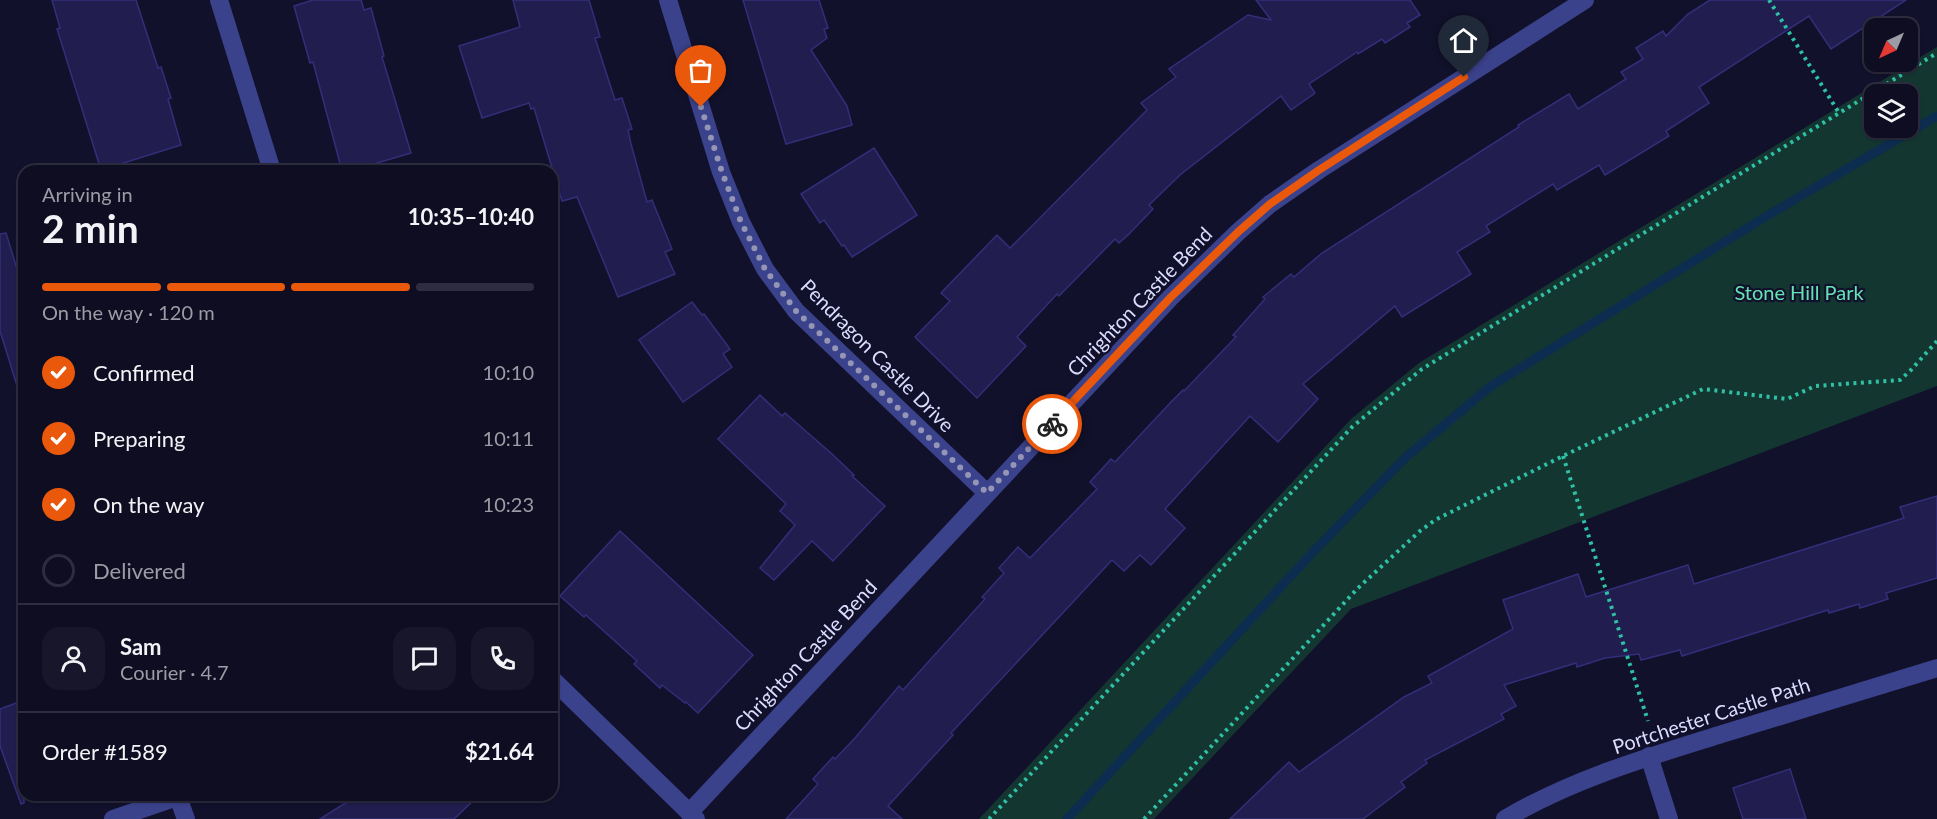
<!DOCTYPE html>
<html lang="en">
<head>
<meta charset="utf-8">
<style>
  :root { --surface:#0e0d21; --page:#17162a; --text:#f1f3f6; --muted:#9b9ca5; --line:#2e2d3f; --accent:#ea580c }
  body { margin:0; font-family:Lato,sans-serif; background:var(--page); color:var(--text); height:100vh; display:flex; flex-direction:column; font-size:22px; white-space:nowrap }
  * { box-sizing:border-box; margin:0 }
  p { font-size:20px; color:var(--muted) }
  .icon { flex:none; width:33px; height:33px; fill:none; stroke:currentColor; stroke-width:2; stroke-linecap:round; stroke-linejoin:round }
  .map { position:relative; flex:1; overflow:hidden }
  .side { position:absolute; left:18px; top:165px; width:540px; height:636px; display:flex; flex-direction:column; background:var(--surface); border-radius:18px; box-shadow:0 2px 4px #0004,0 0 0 2px var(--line) }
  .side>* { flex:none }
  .needle { width:39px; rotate:224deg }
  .controls { position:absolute; left:1864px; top:18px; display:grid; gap:12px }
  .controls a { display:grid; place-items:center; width:54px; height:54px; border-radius:12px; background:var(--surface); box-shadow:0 2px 4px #0004,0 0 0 2px var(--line); font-size:30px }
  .pin { position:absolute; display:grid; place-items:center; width:51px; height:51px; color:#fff; margin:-62px -26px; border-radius:50% 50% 50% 0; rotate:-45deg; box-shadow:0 0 6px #0007 }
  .pin .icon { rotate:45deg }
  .courier { position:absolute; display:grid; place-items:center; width:60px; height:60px; margin:-30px; border:4px solid #ea580c; border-radius:50%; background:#fff; color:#222; box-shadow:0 2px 8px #0007 }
  .overview em { font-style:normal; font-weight:700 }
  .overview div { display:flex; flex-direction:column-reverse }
  .overview { display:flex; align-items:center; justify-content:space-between; height:102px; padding:0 24px }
  h1 { font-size:39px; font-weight:700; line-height:45px }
  .bar { display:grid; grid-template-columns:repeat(4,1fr); gap:9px 6px; align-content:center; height:72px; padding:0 24px }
  .bar i { height:8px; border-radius:4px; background:var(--line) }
  .bar .on { background:var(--accent) }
  .bar p { grid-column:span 4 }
  .line { display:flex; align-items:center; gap:15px; padding:0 24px; border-top:2px solid var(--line) }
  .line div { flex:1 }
  .round { display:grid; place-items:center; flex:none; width:63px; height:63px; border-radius:18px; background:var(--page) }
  ol { padding:0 24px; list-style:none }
  li { display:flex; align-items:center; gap:18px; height:66px }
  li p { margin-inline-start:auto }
  li .icon { padding:6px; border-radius:50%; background:var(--accent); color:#fff; stroke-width:4 }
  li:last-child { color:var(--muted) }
  li i { width:33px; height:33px; border:3px solid var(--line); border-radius:50% }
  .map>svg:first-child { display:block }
  .green { fill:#143631; fill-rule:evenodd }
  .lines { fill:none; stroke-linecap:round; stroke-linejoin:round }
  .stream { stroke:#0c2d50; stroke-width:9 }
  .building { fill:#211d4e; stroke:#342e7a; stroke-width:1.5 }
  .path { stroke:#2fc1a6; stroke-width:4; stroke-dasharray:3 4.5; stroke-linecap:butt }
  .street { stroke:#3b428c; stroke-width:18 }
  .done { stroke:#9595b5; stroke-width:6; stroke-dasharray:0 10.8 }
  .route { stroke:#ea580c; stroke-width:8 }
  .labels { text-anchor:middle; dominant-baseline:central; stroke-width:4.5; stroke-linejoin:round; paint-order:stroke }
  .park-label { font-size:20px; fill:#64e3b4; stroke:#12112c }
  .street-label { font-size:20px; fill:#dcdcff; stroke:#12112c }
</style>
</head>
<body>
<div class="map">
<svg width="1937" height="819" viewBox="0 0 1937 819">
  <rect width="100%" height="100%" fill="#12112c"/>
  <path class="green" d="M1937 47V386L1351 609 1154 819H979L1351 419 1419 363ZM1875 94H1908V128H1875Z"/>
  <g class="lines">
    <path class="stream" d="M1067 819 1313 552 1406 457 1491 386 1765 217 1937 116"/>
  </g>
  <g class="building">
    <path d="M52 0H136L158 68 161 67 171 98 168 99 181 145 101 170 57 29 60 28Z"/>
    <path d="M313 0H361L364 10 371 8 384 56 382 57 411 153 350 171H342L313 62 310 63 294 6Z"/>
    <path d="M513 0H589L600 37 595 38 615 100 622 98 632 129 628 130 631 144 647 202 652 200 672 249 665 252 675 274 618 297 577 197 562 201 534 108 531 109 529 103 482 118 459 46 520 27Z"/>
    <path d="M743 0H819L828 28 824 29 827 38 811 50 847 106 852 125 786 144Z"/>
    <path d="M1256 0H1410L1420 15 1407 23 1410 27 1385 43 1382 39 1358 54 1357 52 1309 84 1315 93 1291 110 1281 96 1180 175 1149 205 1153 209 1129 234 1119 243 1115 239 1111 243 1059 296 1057 294 1017 337 1026 346 977 398 915 337 950 301 941 293 997 235 1010 248 1147 110 1141 103 1176 77 1169 69 1248 15 1271 20Z"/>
    <path d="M1710 0H1906L1831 49 1809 16 1699 87 1709 103 1666 131 1669 136 1605 175 1599 165 1557 190 1553 184 1486 226 1490 232 1457 252 1471 274 1402 317 1395 306 1303 384 1318 399 1278 442 1250 416 1165 509 1185 528 1151 565 1140 555 1124 571 1112 560 951 733 953 735 888 806 902 819H786L818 784 813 779 833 757 835 759 855 738 899 686 903 690 985 599 982 597 1004 573 999 568 1018 547 1030 558 1097 489 1090 482 1111 459 1115 462 1171 402 1183 390 1184 391 1236 337 1233 335 1265 299 1263 297 1291 274 1294 277 1322 253 1519 127 1518 125 1569 94 1578 109 1626 79 1621 72 1643 59 1636 48 1663 31 1666 36 1688 14Z"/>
    <path d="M874 148 917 215 852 257 844 245 842 246 824 220 820 223 801 194Z"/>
    <path d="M6 233 24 292V389H18L0 331V234Z"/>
    <path d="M692 302 702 315 704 314 730 349 723 354 732 367 683 402 639 340Z"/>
    <path d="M760 395 782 416 785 413 832 454 854 475 852 476 885 506 833 561 812 541 774 580 760 568 795 525 780 511 786 504 718 439Z"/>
    <path d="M1937 496V578L1886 593 1888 599 1860 608 1859 604 1829 613 1828 610 1682 656 1680 650 1641 660 1639 654 1605 658 1577 667 1576 663 1504 685 1516 706 1501 714 1504 719 1425 760 1427 763 1401 782 1405 787 1363 819H1230L1289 762 1299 772 1404 697 1432 683 1428 676 1513 629 1503 600 1578 574 1586 597 1688 565 1694 584 1904 518 1900 507Z"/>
    <path d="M620 531 753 655 698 713 686 702 685 703 662 685 660 688 634 664 637 661 586 615 584 617 560 596Z"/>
    <path d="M24 700V803L21 804 0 746V709Z"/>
    <path d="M1790 769 1806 819H1743L1733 788Z"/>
    <path d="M358 795H479L454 819H320Z"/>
  </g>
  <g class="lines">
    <g class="path">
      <path d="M1769 0 1839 113"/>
      <path d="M1563 456 1648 721"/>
      <path d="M989 819 1352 427 1422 369 1937 53"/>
      <path d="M1144 819 1358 588 1420 531 1435 520 1563 456 1703 389 1787 399 1815 386 1900 380 1910 371 1937 341"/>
    </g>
    <g class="street">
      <path d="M219 0 272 171"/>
      <path d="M668 0 721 172 741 222 765 269 796 311 987 493"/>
      <path d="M552 679 696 819"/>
      <path d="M1649 756 1669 819"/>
      <path d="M178 797 186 819"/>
      <path d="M689 813 1170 298 1238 232 1270 204 1319 170 1585 0"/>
      <path d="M113 819 183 795"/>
      <path d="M1505 819C1572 779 1648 757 1722 734 1794 712 1865 690 1937 668"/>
    </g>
  </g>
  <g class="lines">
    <path class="done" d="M701 107 722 172 741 222 765 269 796 311 987 493 1052 424"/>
    <path class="route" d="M1052 424 1170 298 1238 232 1270 204 1319 170 1464 77"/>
  </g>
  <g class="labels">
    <g class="park-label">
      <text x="1799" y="292">Stone Hill Park</text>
    </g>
    <g class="street-label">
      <text transform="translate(1139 301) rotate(-46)">Chrighton Castle Bend</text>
      <text transform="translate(878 355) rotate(45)">Pendragon Castle Drive</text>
      <text transform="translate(805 655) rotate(-47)">Chrighton Castle Bend</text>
      <text transform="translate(1711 715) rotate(-18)">Portchester Castle Path</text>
    </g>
  </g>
</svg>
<div class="controls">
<a><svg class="needle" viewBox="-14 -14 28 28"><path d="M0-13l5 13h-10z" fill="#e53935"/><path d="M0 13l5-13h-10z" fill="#9b9ca5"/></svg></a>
<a><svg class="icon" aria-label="layers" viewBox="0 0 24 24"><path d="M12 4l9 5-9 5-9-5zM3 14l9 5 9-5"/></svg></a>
</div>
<div class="pin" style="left:701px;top:107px;background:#ea580c"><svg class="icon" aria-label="bag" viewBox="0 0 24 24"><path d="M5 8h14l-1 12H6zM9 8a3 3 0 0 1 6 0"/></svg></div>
<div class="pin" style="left:1464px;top:77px;background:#1f2937"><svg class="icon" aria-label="home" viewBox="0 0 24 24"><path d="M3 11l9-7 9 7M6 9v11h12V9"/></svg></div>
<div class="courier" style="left:1052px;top:424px"><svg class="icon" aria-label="bike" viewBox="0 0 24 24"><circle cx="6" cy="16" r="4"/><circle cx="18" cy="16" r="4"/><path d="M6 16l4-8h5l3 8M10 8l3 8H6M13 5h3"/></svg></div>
<section class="side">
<div class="overview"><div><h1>2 min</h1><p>Arriving in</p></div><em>10:35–10:40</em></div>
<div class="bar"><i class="on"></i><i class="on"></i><i class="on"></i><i></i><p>On the way · 120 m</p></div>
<ol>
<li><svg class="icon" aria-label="check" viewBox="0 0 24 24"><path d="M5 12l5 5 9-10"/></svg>Confirmed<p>10:10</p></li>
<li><svg class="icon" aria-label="check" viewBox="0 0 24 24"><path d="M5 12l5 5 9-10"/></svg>Preparing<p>10:11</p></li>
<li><svg class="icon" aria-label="check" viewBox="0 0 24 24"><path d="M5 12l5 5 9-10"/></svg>On the way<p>10:23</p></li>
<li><i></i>Delivered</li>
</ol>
<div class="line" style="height:108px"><a class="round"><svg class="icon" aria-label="person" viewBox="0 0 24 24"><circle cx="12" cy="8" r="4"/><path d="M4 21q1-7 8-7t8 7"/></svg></a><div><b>Sam</b><p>Courier · 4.7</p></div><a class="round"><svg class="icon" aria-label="chat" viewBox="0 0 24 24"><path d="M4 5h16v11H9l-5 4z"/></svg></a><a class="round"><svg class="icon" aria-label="phone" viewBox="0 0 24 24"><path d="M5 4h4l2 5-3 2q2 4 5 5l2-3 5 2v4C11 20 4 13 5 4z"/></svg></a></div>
<div class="line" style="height:78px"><div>Order #1589</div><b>$21.64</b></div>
</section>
</div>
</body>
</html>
